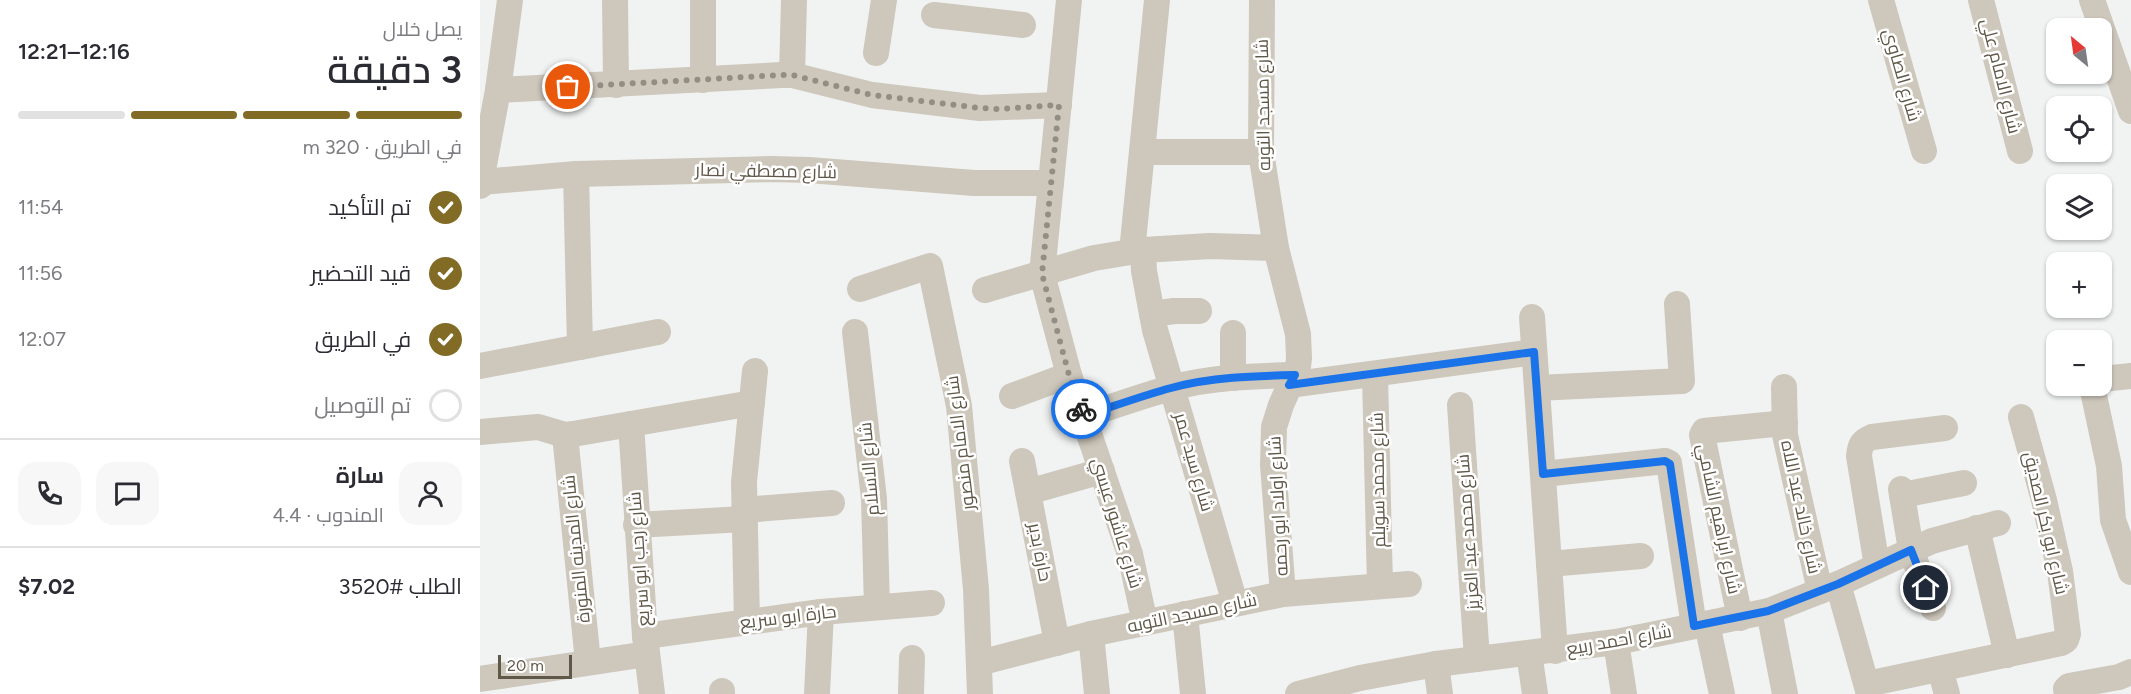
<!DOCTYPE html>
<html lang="ar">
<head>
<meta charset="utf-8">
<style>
  :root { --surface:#fff; --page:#f7f7f7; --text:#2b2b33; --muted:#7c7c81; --line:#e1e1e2; --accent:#816b25 }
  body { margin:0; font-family:Figtree,Cairo,sans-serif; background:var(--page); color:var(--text); direction:rtl; height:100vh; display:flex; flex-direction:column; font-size:22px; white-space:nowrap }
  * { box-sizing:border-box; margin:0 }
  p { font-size:20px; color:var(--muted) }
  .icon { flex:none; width:33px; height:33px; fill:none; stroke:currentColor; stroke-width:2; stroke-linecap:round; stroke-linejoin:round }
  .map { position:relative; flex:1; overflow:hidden; direction:ltr }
  .sheet { display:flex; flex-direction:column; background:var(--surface); width:480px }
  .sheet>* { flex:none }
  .needle { width:39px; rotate:331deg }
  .buttons { position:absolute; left:1566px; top:18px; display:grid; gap:12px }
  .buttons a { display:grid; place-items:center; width:66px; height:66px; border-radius:12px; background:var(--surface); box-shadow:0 2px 4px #0004; font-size:30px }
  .scale { position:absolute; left:18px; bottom:15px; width:74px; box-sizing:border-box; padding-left:6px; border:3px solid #5f5748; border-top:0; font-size:16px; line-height:21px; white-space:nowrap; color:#5f5748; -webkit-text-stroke:4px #fff; paint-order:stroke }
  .pin { position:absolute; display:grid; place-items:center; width:51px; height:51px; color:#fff; margin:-26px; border:3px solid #fff; border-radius:50%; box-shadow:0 2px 6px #0007 }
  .courier { position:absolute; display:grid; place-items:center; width:60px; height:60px; margin:-30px; border:4px solid #1a73e8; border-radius:50%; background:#fff; color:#222; box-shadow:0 2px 8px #0007 }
  .headline em { font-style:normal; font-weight:600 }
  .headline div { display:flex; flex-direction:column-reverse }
  .headline { display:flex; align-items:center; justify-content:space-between; height:102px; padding:0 18px }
  h1 { font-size:39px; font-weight:600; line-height:45px }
  .bar { display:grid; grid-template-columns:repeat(4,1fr); gap:9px 6px; align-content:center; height:72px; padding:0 18px }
  .bar i { height:8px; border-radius:4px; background:var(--line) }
  .bar .current { background:var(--accent) }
  .bar p { grid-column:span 4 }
  .line { display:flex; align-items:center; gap:15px; padding:0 18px; border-top:2px solid var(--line) }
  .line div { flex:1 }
  .round { display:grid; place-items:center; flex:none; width:63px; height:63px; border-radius:18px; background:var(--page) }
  ol { padding:0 18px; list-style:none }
  li { display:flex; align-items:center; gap:18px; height:66px }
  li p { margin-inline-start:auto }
  li .icon { padding:6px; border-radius:50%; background:var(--accent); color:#fff; stroke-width:4 }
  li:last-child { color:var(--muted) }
  li i { width:33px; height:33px; border:3px solid var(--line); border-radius:50% }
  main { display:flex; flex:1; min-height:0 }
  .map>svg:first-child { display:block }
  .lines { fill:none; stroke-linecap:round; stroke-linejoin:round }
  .minor { stroke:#cec7bc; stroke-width:26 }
  .done { stroke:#928e84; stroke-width:6; stroke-dasharray:0 10.8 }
  .route { stroke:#1a73e8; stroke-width:8 }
  .labels { text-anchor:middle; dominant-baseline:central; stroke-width:5; stroke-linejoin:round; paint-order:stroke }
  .street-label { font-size:18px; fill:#5f5748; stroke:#fff }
</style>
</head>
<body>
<main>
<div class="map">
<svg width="1651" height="694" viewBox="0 0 1651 694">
  <rect width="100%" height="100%" fill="#f1f3f3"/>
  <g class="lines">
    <g class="minor">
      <path d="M135 0 136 85"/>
      <path d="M223 0V80"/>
      <path d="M589 0 562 274 589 375 650 554 665 623"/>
      <path d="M782 0 781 152 796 248 818 334 819 358 818 367 801 405 794 427 793 465 803 594"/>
      <path d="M1401 0 1444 151"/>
      <path d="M1501 0 1540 151"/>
      <path d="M1612 0 1651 111"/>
      <path d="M454 15 543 25"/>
      <path d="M396 53 404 0"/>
      <path d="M312 75 314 0"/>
      <path d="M18 90 302 75H312L392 95 500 108 579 105"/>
      <path d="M662 152H781"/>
      <path d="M96 174 100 347"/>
      <path d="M1 182 96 174 291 169 329 170 494 183H571"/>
      <path d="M0 186 18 90 30 0"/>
      <path d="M663 250 664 271 675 330 755 603"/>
      <path d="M652 252 677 0"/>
      <path d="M380 289 450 266 479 406 496 589 500 694"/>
      <path d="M505 290 614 258 663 250 730 246 796 248"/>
      <path d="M672 314 694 311H719"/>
      <path d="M1052 317 1075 651"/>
      <path d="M375 332 394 499 397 607"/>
      <path d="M753 333V378"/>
      <path d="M0 366 178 332"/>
      <path d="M895 375 900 586"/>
      <path d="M1622 379 1651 376"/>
      <path d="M809 385 1054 352"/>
      <path d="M1612 386 1629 466 1633 520 1651 572"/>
      <path d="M1304 387 1305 435 1340 591"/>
      <path d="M1057 388 1202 381 1197 304"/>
      <path d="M532 396 589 375"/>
      <path d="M980 405 997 659"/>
      <path d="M603 416C632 407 661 396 691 388 731 377 774 376 815 375"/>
      <path d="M151 424 165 636 172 694"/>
      <path d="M0 432 58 427 85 435 93 434 272 403"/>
      <path d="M85 435 108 662"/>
      <path d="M542 461 577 643"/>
      <path d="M1063 474 1185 461 1189 463 1214 626"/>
      <path d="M1421 489 1431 550 1453 608"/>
      <path d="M548 492 622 471"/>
      <path d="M1422 495 1484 483"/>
      <path d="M264 510 352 503"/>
      <path d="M156 525 264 519"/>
      <path d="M1497 528 1527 655"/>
      <path d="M1069 564 1161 556"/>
      <path d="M1397 566 1379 456C1380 445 1382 441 1392 437L1465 428"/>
      <path d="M1358 584 1389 694"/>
      <path d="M1289 611 1305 694"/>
      <path d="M705 614 713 694"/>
      <path d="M1260 618 1222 435 1224 431 1305 423"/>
      <path d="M267 622 264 482 275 371"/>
      <path d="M1227 624 1242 694"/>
      <path d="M611 634 617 694"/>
      <path d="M165 636 341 612 452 603"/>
      <path d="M1136 642 1144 694"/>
      <path d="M1049 653 1055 694"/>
      <path d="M499 663 611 634 803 594 929 584"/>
      <path d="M956 664 960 694"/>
      <path d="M1460 669 1467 694"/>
      <path d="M0 679 167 654"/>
      <path d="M1387 684 1581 643 1586 640 1588 634 1580 571 1564 500 1541 417"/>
      <path d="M242 691V694"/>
      <path d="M337 694 341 612"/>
      <path d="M431 694 432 658"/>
      <path d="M818 694 880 678 956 664 1136 642 1289 611 1358 584 1452 541 1518 523"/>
      <path d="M1587 694 1586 689 1589 686 1639 677 1651 672"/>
    </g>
  </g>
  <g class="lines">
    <path class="done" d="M88 87 302 75H312L392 95 500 108 518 109 579 105 562 274 589 375 601 409"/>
    <path class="route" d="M601 409 603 416C632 407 661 396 691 388 731 377 774 376 815 375L809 385 1054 352 1063 474 1185 461 1190 464 1214 626 1288 611 1358 584 1431 550 1446 588"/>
  </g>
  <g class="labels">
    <g class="street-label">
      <text transform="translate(1422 75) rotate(74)">شارع الصاوي</text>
      <text transform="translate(1521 76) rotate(76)">شارع الامام علي</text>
      <text transform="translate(783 105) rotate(-91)">شارع مسجد التوبه</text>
      <text transform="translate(286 171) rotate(1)">شارع مصطفي نصار</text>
      <text transform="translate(480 443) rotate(-97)">شارع الامام منصور</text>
      <text transform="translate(714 462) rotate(74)">شارع سيد عمر</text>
      <text transform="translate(389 469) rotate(-95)">شارع الاسلام</text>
      <text transform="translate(898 480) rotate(-91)">شارع محمد سويلم</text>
      <text transform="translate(798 506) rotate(-93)">شارع اولاد ابو رحمه</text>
      <text transform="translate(1321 507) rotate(78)">شارع خالد عبد اللاه</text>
      <text transform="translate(1239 519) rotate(78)">شارع ابراهيم الشامي</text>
      <text transform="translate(637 523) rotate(73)">شارع عاشور عيسي</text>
      <text transform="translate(1566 523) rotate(77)">شارع ابو بكر الصديق</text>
      <text transform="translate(988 532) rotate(-94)">شارع محمد عبد العزيز</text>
      <text transform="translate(96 549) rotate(-96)">شارع المدينه المنورة</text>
      <text transform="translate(560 552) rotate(79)">حارة بدير</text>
      <text transform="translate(159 559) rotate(-94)">شارع رجب ابو سريع</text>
      <text transform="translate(712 613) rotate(-12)">شارع مسجد التوبه</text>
      <text transform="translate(308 617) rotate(-7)">حارة ابو سريع</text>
      <text transform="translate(1139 640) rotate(-10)">شارع احمد ربيع</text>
    </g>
  </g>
</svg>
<div class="buttons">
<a><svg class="needle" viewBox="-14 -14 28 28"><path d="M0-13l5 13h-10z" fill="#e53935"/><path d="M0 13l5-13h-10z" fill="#7c7c81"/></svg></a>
<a><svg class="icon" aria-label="locate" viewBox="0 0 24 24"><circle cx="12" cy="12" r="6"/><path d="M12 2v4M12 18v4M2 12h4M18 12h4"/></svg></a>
<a><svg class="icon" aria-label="layers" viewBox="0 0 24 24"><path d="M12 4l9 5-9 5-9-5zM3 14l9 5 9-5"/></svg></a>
<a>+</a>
<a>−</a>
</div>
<div class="scale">20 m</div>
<div class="pin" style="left:88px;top:87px;background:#ea580c"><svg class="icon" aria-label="bag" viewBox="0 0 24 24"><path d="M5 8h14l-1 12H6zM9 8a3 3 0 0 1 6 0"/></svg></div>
<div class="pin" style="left:1446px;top:588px;background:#1f2937"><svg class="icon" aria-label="home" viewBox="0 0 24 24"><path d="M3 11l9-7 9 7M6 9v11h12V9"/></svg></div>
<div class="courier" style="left:601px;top:409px"><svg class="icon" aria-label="bike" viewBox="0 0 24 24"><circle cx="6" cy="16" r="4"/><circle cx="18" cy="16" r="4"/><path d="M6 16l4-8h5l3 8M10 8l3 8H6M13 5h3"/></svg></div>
</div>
<section class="sheet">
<div class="headline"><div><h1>3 دقيقة</h1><p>يصل خلال</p></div><em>12:16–12:21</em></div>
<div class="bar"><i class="current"></i><i class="current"></i><i class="current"></i><i></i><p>في الطريق · 320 m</p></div>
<ol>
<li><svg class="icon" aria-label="check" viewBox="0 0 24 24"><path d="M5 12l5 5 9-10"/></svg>تم التأكيد<p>11:54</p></li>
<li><svg class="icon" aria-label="check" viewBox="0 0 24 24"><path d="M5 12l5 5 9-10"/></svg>قيد التحضير<p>11:56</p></li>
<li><svg class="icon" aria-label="check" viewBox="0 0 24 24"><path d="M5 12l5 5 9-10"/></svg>في الطريق<p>12:07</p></li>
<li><i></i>تم التوصيل</li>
</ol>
<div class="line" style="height:108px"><a class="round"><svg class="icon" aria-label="person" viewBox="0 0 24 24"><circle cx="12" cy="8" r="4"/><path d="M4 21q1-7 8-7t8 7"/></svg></a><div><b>سارة</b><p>المندوب · 4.4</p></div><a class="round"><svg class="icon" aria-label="chat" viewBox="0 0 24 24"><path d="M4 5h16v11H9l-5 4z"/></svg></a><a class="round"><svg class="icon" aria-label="phone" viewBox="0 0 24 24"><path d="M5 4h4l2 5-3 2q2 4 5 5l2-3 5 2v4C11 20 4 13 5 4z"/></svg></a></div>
<div class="line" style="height:78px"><div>الطلب #3520</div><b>$7.02</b></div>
</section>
</main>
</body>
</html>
